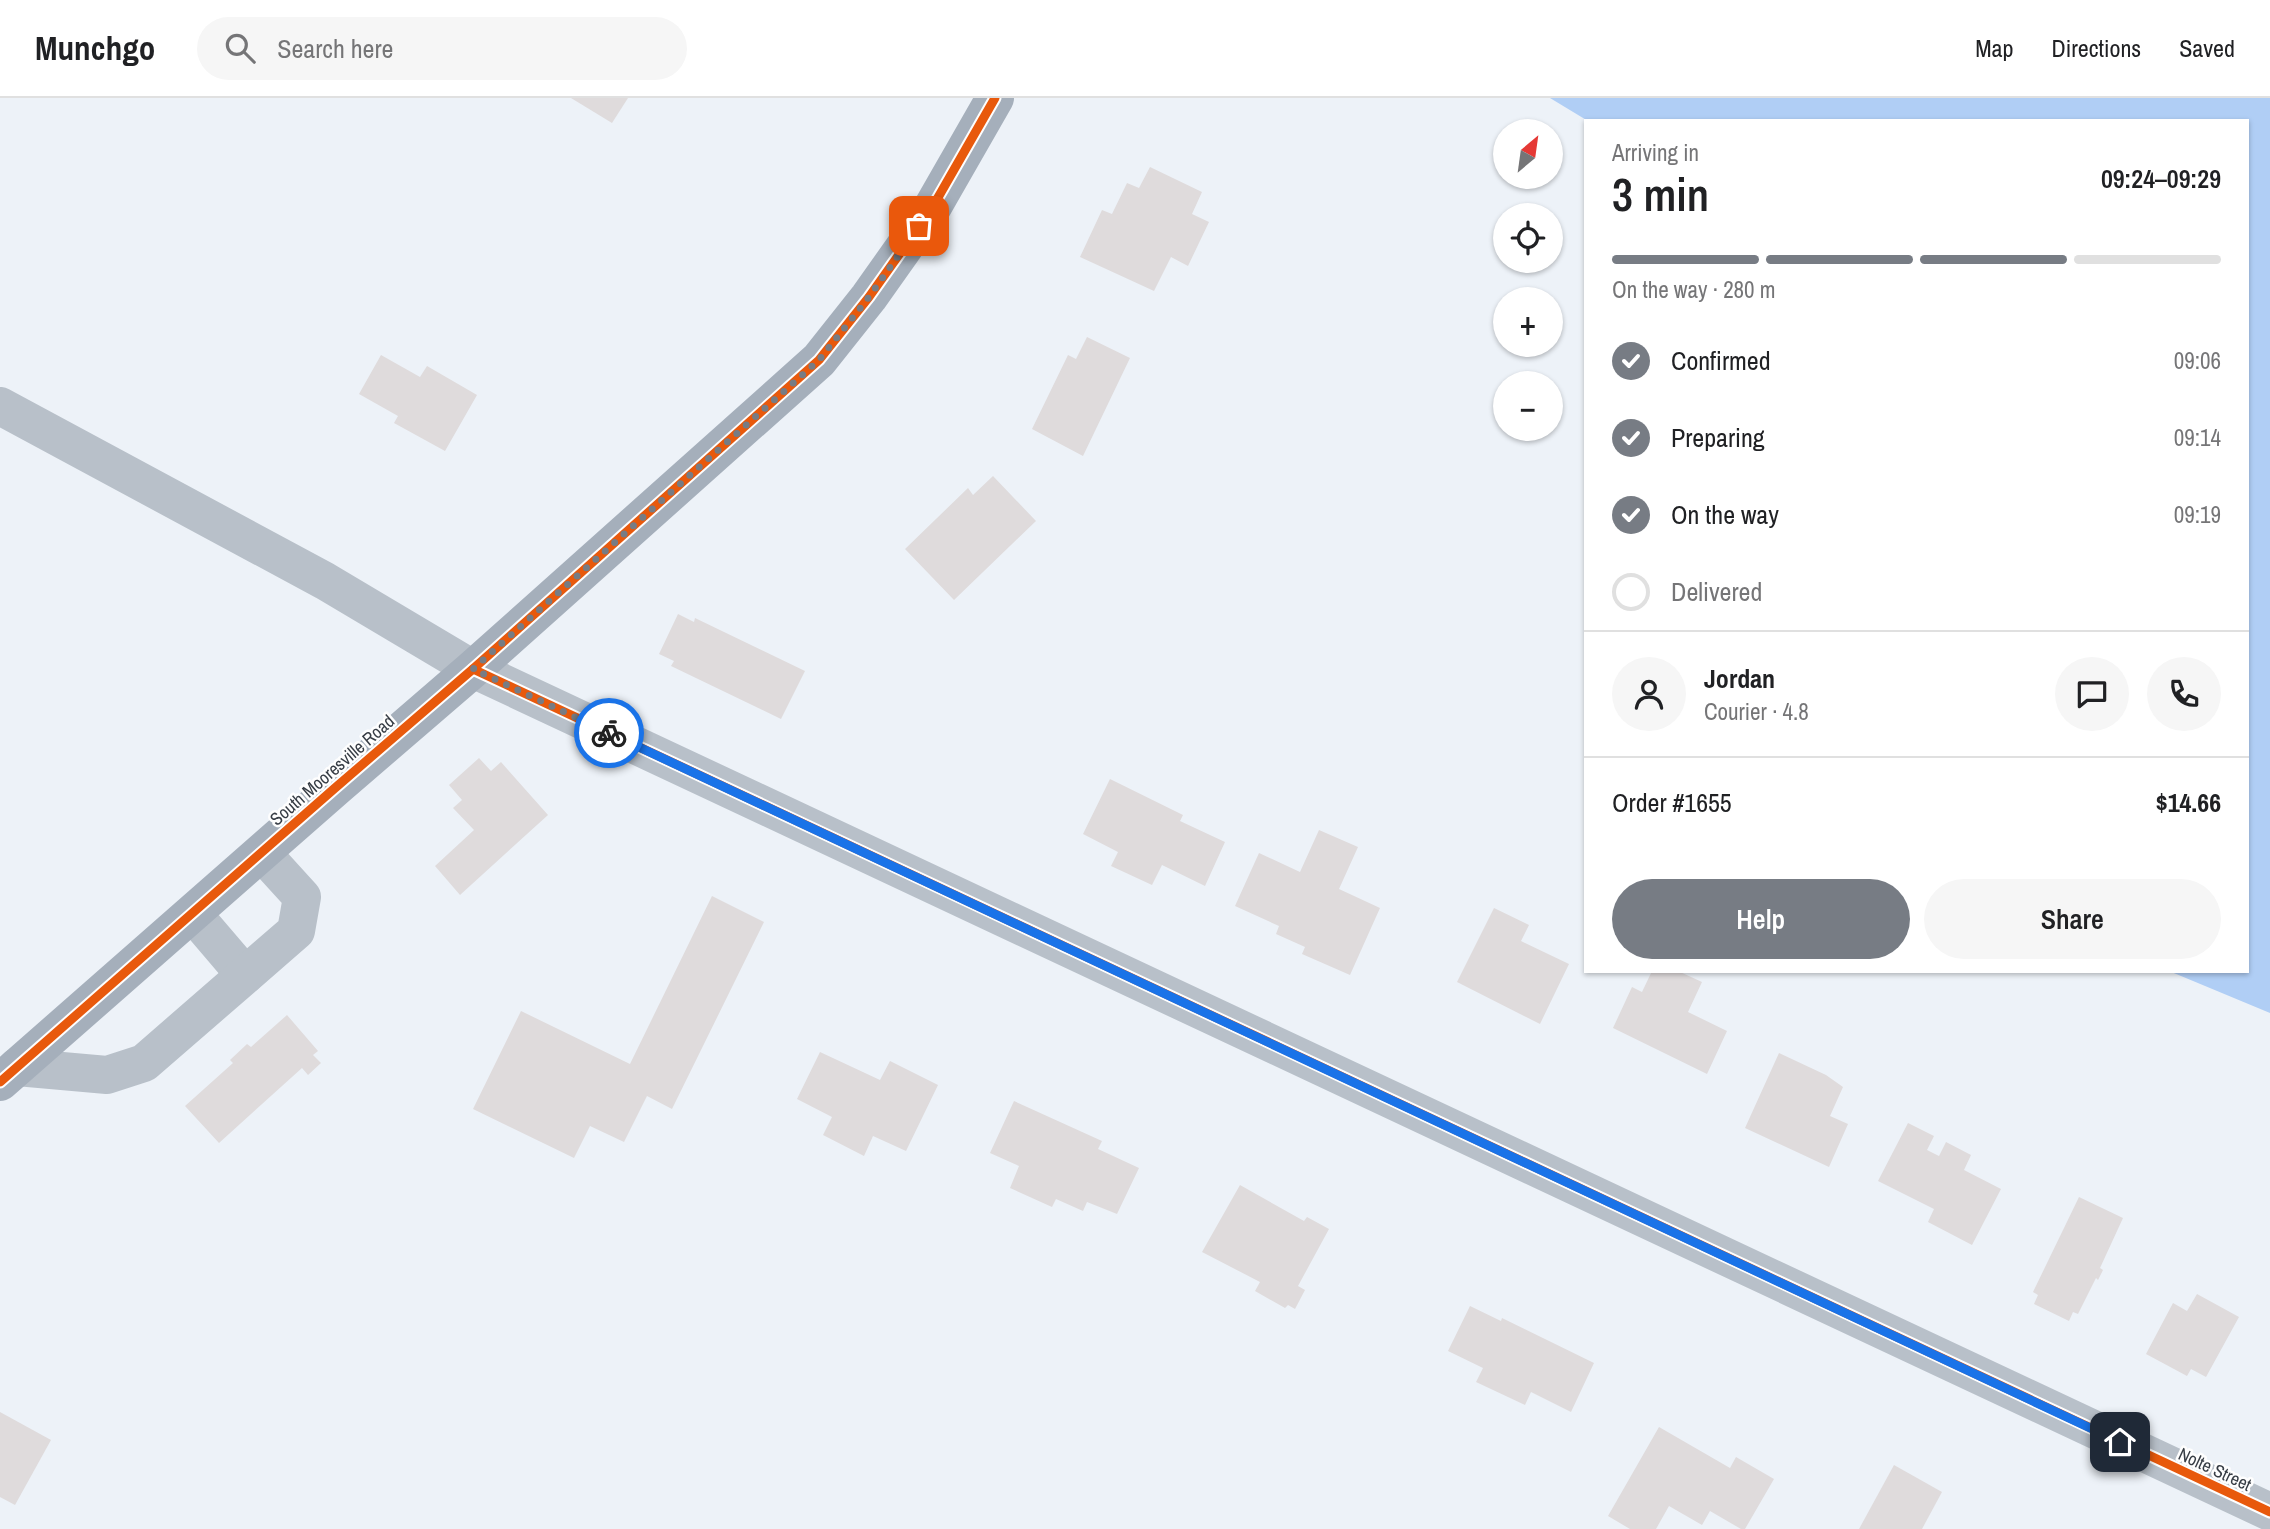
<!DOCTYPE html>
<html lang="en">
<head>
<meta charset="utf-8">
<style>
  :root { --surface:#fff; --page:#f6f6f6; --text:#202124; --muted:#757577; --line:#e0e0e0; --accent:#777c84 }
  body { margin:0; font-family:"Archivo Narrow",sans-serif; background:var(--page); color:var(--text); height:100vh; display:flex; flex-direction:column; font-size:26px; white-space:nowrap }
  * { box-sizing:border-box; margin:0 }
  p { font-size:23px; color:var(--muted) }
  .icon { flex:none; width:38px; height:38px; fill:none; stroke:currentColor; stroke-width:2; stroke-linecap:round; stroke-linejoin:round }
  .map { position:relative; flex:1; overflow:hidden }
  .drawer { position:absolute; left:1584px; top:21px; width:665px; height:854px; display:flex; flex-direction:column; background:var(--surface); border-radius:0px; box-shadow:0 2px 5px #0004 }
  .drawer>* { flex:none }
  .needle { width:46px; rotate:29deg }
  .buttons { position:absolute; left:1493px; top:21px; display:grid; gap:14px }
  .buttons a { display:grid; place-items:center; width:70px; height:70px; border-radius:50%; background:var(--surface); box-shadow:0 2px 5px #0004; font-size:35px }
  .pin { position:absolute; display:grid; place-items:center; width:60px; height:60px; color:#fff; margin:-30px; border-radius:14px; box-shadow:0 4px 10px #0006 }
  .courier { position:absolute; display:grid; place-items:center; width:70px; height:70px; margin:-35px; border:5px solid #1a73e8; border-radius:50%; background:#fff; color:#222; box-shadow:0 2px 9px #0007 }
  .headline em { font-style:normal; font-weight:600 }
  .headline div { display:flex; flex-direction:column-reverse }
  .headline { display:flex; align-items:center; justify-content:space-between; height:119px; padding:0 28px }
  h1 { font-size:46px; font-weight:600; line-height:52px }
  .bar { display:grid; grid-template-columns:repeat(4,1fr); gap:10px 7px; align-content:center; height:84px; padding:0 28px }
  .bar i { height:9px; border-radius:5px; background:var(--line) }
  .bar .selected { background:var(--accent) }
  .bar p { grid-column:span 4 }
  .line { display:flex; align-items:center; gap:18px; padding:0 28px; border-top:2px solid var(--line) }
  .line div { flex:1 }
  .round { display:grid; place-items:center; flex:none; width:74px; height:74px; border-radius:37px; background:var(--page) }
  ol { padding:0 28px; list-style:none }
  li { display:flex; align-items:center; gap:21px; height:77px }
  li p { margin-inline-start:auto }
  li .icon { padding:7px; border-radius:50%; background:var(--accent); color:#fff; stroke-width:4 }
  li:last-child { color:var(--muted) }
  li i { width:38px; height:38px; border:4px solid var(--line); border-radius:50% }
  .primary-button { display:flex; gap:14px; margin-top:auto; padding:14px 28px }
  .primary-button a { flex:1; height:80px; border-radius:42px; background:var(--accent); color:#fff; font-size:28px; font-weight:600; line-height:80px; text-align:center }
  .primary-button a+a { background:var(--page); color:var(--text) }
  header { display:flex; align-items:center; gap:42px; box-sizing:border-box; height:98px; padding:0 35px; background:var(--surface); border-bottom:2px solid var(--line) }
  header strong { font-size:33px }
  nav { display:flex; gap:38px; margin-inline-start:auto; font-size:24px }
  .search { width:490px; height:63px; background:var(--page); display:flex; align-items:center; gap:18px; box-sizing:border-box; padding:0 24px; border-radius:38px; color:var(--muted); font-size:26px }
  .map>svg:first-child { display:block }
  .forest { fill:#b0cef5 }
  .building { fill:#dfdbdc }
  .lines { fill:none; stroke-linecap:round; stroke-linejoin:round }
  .minor { stroke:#b8c0c9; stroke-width:38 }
  .major { stroke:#a5afbb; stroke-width:38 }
  .cycleway-casing { stroke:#fefefe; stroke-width:13 }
  .cycleway { stroke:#e8590c; stroke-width:9 }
  .done { stroke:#777c84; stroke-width:7; stroke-dasharray:0 12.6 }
  .route { stroke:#1a73e8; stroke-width:9 }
  .labels { text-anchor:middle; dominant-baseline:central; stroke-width:5; stroke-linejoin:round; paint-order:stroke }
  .street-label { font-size:18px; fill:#373d45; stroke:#fefefe }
</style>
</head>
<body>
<header>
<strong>Munchgo</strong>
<div class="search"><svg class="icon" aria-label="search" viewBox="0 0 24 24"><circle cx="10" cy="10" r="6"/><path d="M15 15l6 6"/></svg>Search here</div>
<nav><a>Map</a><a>Directions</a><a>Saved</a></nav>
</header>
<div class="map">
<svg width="2270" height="1431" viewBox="0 0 2270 1431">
  <rect width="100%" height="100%" fill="#edf2f8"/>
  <path class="forest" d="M1550 0H2270V915L2169 873H2247V23H1588Z"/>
  <g class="building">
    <path d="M571 0H628L612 25Z"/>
    <path d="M1150 69 1202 94 1192 116 1209 124 1188 168 1171 159 1154 193 1080 159 1102 112 1112 116 1127 85 1139 90Z"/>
    <path d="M1087 239 1130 260 1083 358 1032 331 1068 257 1076 261Z"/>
    <path d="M381 257 420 279 427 268 477 297 445 353 394 325 398 318 359 296Z"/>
    <path d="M993 378 1036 423 954 502 905 451 968 390 973 397Z"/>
    <path d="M678 516 694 524 695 520 805 573 781 621 671 568 674 563 659 556Z"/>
    <path d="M479 660 491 673 501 664 548 717 460 797 435 768 474 732 453 710 462 702 449 687Z"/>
    <path d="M1110 681 1183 717 1180 723 1225 744 1205 788 1162 767 1152 787 1111 768 1118 754 1083 736Z"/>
    <path d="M1319 732 1358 749 1339 791 1380 810 1350 877 1302 856 1305 849 1276 836 1279 828 1235 808 1259 755 1300 774Z"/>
    <path d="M712 798 764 824 672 1011 647 998 624 1044 590 1028 574 1060 473 1011 521 913 630 966Z"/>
    <path d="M1494 810 1529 827 1521 843 1569 866 1540 926 1457 884Z"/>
    <path d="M1652 873H1678L1702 884 1688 914 1727 933 1707 976 1613 930 1632 889 1642 894Z"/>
    <path d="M287 917 318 953 313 957 321 965 308 977 302 970 219 1045 185 1008 233 965 230 962 247 946 251 949Z"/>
    <path d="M820 954 880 982 890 963 938 987 906 1053 873 1038 864 1058 823 1037 832 1019 797 1001Z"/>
    <path d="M1779 955 1826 977 1843 989 1830 1018 1848 1026 1829 1069 1745 1030Z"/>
    <path d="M1014 1003 1102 1043 1098 1051 1139 1070 1117 1116 1087 1104 1083 1113 1056 1101 1052 1109 1010 1090 1019 1068 990 1055Z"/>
    <path d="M1908 1025 1934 1038 1927 1052 1939 1058 1946 1044 1971 1057 1964 1072 2001 1091 1972 1147 1928 1124 1934 1111 1878 1083Z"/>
    <path d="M1240 1087 1304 1123 1307 1119 1329 1131 1298 1188 1305 1192 1295 1211 1288 1207 1285 1210 1255 1193 1260 1184 1202 1154Z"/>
    <path d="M2079 1099 2123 1120 2100 1170 2103 1172 2098 1182 2096 1180 2078 1216 2073 1214 2069 1223 2034 1206 2038 1197 2033 1194Z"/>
    <path d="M2197 1196 2239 1219 2206 1279 2191 1271 2187 1278 2146 1256 2173 1205 2187 1213Z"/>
    <path d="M1470 1208 1501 1223 1502 1220 1594 1265 1571 1314 1531 1294 1525 1307 1476 1284 1483 1270 1448 1253Z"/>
    <path d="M0 1314 51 1342 15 1407 0 1399Z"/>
    <path d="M1659 1329 1730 1370 1736 1359 1774 1381 1745 1431H1741L1710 1413 1702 1427 1669 1408 1656 1431H1630L1608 1418Z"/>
    <path d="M1894 1367 1942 1394 1922 1431H1859Z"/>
  </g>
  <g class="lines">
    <g class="minor">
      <path d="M0 308 325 483 473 571 2270 1414"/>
      <path d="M193 816 245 877"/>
      <path d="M17 969 107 977 144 965 296 833 302 799 262 755"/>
    </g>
    <path class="major" d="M0 984 335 690 473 571 819 262 869 199 932 110 995 0"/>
    <defs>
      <g id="cycleway">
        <path d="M473 571 2270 1414"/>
        <path d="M0 984 335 690 473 571 819 262 869 199 932 110 995 0"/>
      </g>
    </defs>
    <use href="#cycleway" class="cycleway-casing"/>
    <use href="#cycleway" class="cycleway"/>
  </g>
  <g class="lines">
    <path class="done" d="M609 635 473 571 819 262 869 199 919 128"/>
    <path class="route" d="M609 635 2120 1344"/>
  </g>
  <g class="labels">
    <g class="street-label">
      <text transform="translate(332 672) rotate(-41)">South Mooresville Road</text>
      <text transform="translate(2215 1371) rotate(25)">Nolte Street</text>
    </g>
  </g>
</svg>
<div class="buttons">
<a><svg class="needle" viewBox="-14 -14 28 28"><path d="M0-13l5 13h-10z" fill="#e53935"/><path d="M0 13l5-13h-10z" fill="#757577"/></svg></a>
<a><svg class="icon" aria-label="locate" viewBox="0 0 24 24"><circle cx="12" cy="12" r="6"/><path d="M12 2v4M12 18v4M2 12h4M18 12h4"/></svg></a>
<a>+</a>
<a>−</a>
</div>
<div class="pin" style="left:919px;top:128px;background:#ea580c"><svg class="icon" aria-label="bag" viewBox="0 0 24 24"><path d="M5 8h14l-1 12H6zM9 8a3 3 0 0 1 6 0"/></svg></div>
<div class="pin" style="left:2120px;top:1344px;background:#1f2937"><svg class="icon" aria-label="home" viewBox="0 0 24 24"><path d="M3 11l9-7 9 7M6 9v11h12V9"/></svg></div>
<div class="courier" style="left:609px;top:635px"><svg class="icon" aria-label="bike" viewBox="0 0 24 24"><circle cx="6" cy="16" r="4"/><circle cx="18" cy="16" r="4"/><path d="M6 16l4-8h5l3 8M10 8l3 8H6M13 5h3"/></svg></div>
<section class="drawer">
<div class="headline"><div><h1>3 min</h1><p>Arriving in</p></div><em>09:24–09:29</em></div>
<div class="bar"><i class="selected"></i><i class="selected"></i><i class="selected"></i><i></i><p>On the way · 280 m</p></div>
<ol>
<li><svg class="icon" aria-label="check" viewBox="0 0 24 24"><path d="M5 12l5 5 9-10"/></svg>Confirmed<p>09:06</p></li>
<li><svg class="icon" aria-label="check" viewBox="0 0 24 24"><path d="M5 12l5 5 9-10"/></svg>Preparing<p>09:14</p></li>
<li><svg class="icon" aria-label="check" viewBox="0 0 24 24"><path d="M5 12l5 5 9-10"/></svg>On the way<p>09:19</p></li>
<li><i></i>Delivered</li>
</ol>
<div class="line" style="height:126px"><a class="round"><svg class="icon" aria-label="person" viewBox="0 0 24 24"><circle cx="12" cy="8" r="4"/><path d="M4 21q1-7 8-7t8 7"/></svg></a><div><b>Jordan</b><p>Courier · 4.8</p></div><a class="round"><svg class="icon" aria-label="chat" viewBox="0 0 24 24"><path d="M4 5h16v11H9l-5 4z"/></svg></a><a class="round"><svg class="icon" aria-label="phone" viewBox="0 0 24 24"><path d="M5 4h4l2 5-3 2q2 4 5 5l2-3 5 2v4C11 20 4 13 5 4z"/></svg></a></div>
<div class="line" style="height:91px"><div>Order #1655</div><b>$14.66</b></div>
<div class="primary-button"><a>Help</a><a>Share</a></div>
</section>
</div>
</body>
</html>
